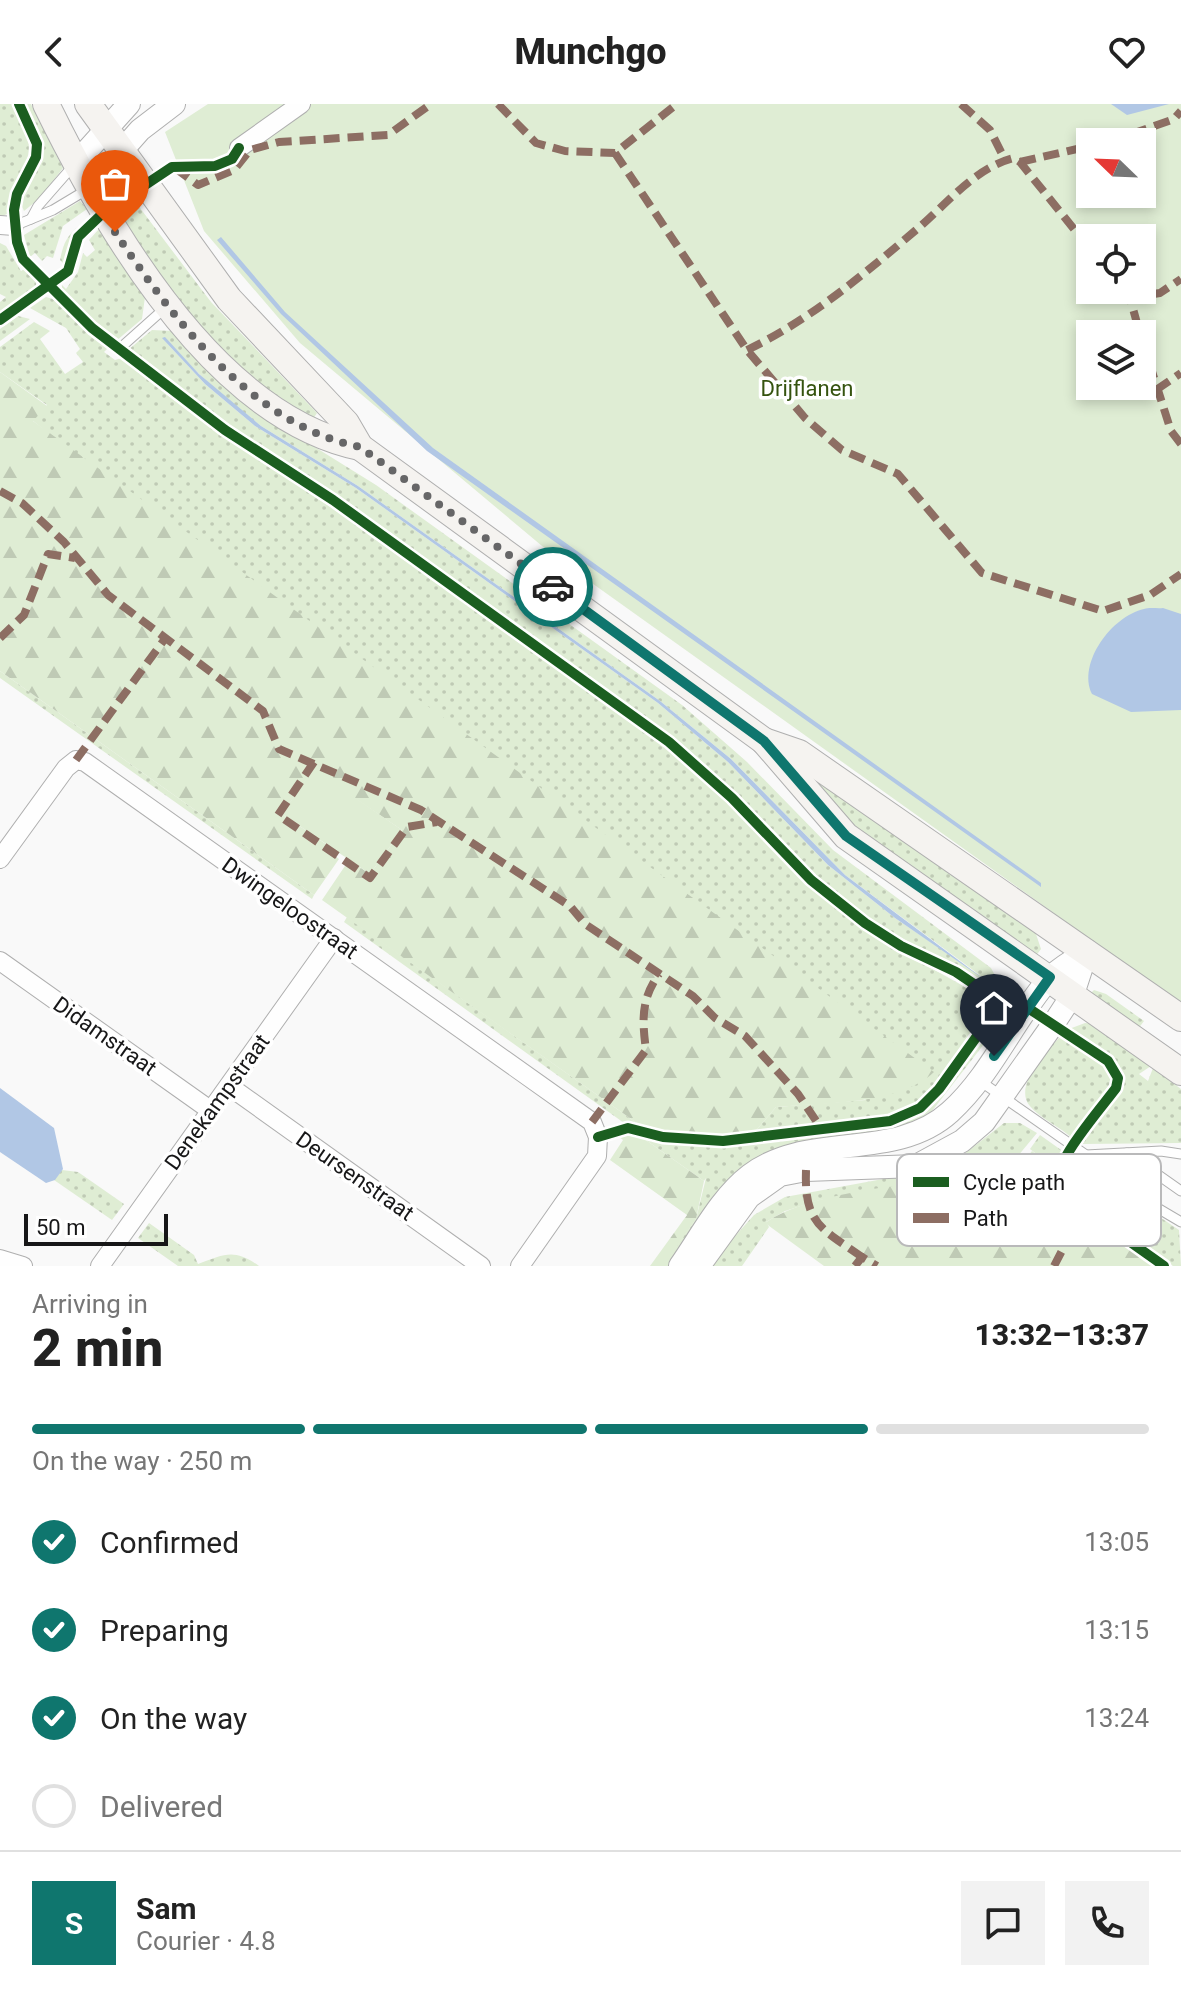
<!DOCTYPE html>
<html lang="en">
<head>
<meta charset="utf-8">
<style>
  :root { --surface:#fff; --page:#f2f2f2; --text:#222; --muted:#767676; --line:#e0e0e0; --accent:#0f766e }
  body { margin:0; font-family:Roboto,sans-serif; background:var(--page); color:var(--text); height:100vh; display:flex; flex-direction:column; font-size:30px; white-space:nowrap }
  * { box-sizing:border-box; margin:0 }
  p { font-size:26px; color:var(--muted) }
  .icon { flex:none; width:44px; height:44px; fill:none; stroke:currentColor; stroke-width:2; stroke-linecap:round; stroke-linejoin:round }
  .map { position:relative; height:1162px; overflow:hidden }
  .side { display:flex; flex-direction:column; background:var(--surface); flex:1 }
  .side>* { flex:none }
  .needle { width:52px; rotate:293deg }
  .tools { position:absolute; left:1076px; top:24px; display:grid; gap:16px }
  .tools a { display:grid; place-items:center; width:80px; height:80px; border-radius:0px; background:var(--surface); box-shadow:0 4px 12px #0003; font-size:40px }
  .scale { position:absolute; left:24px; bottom:20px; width:144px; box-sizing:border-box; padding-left:8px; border:4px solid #171718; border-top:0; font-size:22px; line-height:28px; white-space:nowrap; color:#171718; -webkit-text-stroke:6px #fff; paint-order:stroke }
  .pin { position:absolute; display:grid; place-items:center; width:68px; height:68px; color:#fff; margin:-82px -34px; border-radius:50% 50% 50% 0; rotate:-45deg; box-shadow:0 0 8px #0007 }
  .pin .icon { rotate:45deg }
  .courier { position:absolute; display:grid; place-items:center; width:80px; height:80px; margin:-40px; border:6px solid #0f766e; border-radius:50%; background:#fff; color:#222; box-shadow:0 2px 10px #0007 }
  .overview em { font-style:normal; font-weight:800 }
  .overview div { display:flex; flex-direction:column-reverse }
  .overview { display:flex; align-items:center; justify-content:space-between; height:136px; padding:0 32px }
  h1 { font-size:52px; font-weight:800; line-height:60px }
  .bar { display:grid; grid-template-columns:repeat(4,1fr); gap:12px 8px; align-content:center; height:96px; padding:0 32px }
  .bar i { height:10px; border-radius:6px; background:var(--line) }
  .bar .selected { background:var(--accent) }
  .bar p { grid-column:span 4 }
  .line { display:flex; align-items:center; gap:20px; padding:0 32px; border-top:2px solid var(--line) }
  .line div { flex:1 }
  .round { display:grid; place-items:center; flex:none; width:84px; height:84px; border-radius:0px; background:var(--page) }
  ol { padding:0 32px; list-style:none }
  li { display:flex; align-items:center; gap:24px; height:88px }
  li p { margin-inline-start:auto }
  li .icon { padding:8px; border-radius:50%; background:var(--accent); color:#fff; stroke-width:4 }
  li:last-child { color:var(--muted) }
  li i { width:44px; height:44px; border:4px solid var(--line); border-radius:50% }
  header { display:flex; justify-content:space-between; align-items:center; height:104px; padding:0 32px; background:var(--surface); font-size:36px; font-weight:800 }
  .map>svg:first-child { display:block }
  .grass { fill:url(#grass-dots); fill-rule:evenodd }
  .forest { fill:url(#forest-firs) }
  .park { fill:#dfedd4; fill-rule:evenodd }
  .water { fill:#b1c7e5 }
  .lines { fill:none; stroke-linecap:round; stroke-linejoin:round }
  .service-casing { stroke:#afafaf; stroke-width:11 }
  .minor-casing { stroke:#afafaf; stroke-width:20 }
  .tertiary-casing { stroke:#afafaf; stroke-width:24 }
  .secondary-casing { stroke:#afafaf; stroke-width:28 }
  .service { stroke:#fefefe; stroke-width:9 }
  .minor { stroke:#fefefe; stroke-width:18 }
  .tertiary { stroke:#fefefe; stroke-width:22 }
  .secondary { stroke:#f5f3f0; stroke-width:26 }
  .quiet { stroke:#8d6e63; stroke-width:8; stroke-dasharray:16 8; stroke-linecap:butt }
  .cycleway-casing { stroke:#fff; stroke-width:15 }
  .cycleway { stroke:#1b5e20; stroke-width:10 }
  .done { stroke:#666667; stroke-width:8; stroke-dasharray:0 14.4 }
  .route { stroke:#0f766e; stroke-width:10 }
  .labels { text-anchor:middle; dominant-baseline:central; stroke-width:7; stroke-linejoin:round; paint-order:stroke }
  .park-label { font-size:22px; fill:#35530f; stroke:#fff }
  .street-label { font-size:22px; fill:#171718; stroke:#fff }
  .key { fill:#fff; stroke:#b9b9ba; stroke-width:2 }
  .key-label { font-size:22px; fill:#171718 }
</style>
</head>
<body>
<header><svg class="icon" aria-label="back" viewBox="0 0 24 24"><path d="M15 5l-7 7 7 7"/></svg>Munchgo<svg class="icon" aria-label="heart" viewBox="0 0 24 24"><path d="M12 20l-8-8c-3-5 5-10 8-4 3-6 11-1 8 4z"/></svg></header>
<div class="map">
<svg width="1181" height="1162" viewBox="0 0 1181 1162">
  <defs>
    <pattern id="grass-dots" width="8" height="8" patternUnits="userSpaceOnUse" patternTransform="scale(2)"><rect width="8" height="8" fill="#dfedd4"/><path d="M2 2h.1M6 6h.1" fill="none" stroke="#bfcab5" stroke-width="1.8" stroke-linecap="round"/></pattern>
    <pattern id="forest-firs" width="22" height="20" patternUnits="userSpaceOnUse" patternTransform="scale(2)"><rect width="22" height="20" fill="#dfedd4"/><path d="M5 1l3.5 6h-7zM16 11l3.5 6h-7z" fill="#bfcab5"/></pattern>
  </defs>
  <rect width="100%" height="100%" fill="#f9f9f9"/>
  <g class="grass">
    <path d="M0 0H14C45 58 20 55 7 110L0 113Z"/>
    <path d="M26 0H31L63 64 40 94 24 107C13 86 39 70 41 48 42 30 33 16 26 0Z"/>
    <path d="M80 97 87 105 63 122 53 154 47 152 42 157 35 149 30 153 24 131Z"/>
    <path d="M137 100 211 198 317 309 313 315 252 275 177 199 121 112Z"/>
    <path d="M79 122 68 158 64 160 60 156C63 141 66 132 79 122Z"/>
    <path d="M99 125 145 193 142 215 116 237 62 186V181L66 185 78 168 83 149 87 153 95 146 89 136Z"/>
    <path d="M0 139 6 142 21 167 26 164 36 179V184L0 210V198L6 193 0 190Z"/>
    <path d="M46 193 53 195 108 244 104 248 115 256 122 254 216 327 373 431 662 638 721 690 798 770 872 831 983 893 987 905 935 983 903 1008 868 1018 808 1021 753 1030 776 1003 866 996 32 316 47 301 0 268V243L34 218 50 227 40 235 65 270 83 258 76 249 80 245 66 224 30 204Z"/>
    <path d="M18 212 30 215 0 237V225Z"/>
    <path d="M152 226 173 227 281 322 376 381 682 601 747 658 833 746 991 864 1005 890 992 887 957 864 874 819 804 761 726 680 666 628 368 414 230 324 128 246ZM163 235 218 288 261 322 358 382 660 597 731 655 845 771 985 875 895 814 828 761 728 658 658 599 356 384 255 322 205 280Z"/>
    <path d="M0 567 314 791 312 795 0 574Z"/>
    <path d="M788 652 1027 822 1036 830 1041 845 1035 853 844 716Z"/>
    <path d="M347 813 641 1022 624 1019 344 818Z"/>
    <path d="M1094 886 1106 890 1144 917 1138 925 1091 889Z"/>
    <path d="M1005 900 998 922 932 1007 904 1024 783 1046 673 1162H662L696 1115 706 1074 704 1077 640 1032C707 1048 743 1036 809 1030 856 1025 904 1031 939 992 952 977 997 903 1005 900Z"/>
    <path d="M1085 919 1096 920 1151 962 1139 970 1148 977 1153 964 1181 985V1039L1082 1040 1122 980 1115 957 1069 925Z"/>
    <path d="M1061 932 1104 962 1111 972 1109 985 1073 1035C1061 1023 1040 1015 1029 1001 1014 981 1047 946 1061 932Z"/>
    <path d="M1004 1019H1020L1037 1029 1012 1059 987 1071 820 1096 785 1107 766 1118 769 1123 742 1162H708L754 1111 785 1093 932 1066 959 1054Z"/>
    <path d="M1040 1031 1064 1048 1054 1064 1030 1045Z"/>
    <path d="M1072 1054 1085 1060 1096 1077 1112 1081 1179 1126 1181 1162H1173L1065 1083 1063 1071Z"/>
    <path d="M62 1066 78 1068 124 1100 112 1116 54 1076Z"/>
    <path d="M149 1119 194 1151 198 1160C225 1150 234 1144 259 1162H178L138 1134Z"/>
  </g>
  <g class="forest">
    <path d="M0 268 47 302 33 317 934 968C900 1001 822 999 776 1003L753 1030 702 1033 641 1022 322 796 349 756 370 770 402 726 313 666 282 710 333 745 330 749 339 755 314 791 0 567Z"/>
    <path d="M625 1028 640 1032 704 1077 696 1115 663 1162H650L687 1111 610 1056 623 1036 618 1032Z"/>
    <path d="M1032 1047 1054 1064 1052 1079 1059 1091 1155 1162H824L765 1119C813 1085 927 1079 987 1071L1012 1059 1022 1049 1028 1052Z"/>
  </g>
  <g class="park">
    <path d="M208 0H1181V900L554 452 300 239 204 127 165 28ZM1090 38H1142V90H1090ZM1090 134H1142V186H1090ZM1090 230H1142V282H1090Z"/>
    <path d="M313 665 402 726 370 770 282 710Z"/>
  </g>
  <g class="water">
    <path d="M1111 0H1169L1127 11Z"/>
    <path d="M221 133 285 208 433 344 1041 779V783L427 347 281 210 217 136Z"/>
    <path d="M165 233 199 270 261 322 358 382 660 597 731 655 845 771 985 876 895 814 828 761 728 658 658 599 356 384 255 322 205 280 162 234Z"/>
    <path d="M1163 504 1181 510V606L1131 608 1092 590C1077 559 1112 512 1144 505 1150 503 1158 505 1163 504Z"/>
    <path d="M0 984 54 1024 63 1065 55 1076 46 1079 0 1048Z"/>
  </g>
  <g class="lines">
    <defs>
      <g id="service">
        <path d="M31 115 38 102 73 62"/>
        <path d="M14 122 53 106 88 85"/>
        <path d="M118 246 165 204"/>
        <path d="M980 977 1086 1051 1161 1047 1181 1050"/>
        <path d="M1127 1049 1181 1087"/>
        <path d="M1086 1051 1100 1070 1181 1118"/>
      </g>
      <g id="minor">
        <path d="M239 44 301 0"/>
        <path d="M0 121 14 122"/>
        <path d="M0 755 66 664 76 656 85 658 592 1018 598 1033 597 1052 520 1162"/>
        <path d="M0 857 210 1006"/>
        <path d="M229 982 481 1162"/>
        <path d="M0 1155 23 1162"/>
        <path d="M100 1162 334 834"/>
      </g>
      <g id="tertiary">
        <path d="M75 60 129 0"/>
        <path d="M88 85 140 26 174 0"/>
        <path d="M680 1162C701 1132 721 1093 750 1071 808 1027 895 1058 950 1008 991 971 1013 917 1048 876 1058 864 1075 856 1087 847"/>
        <path d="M699 1162 749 1093 780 1071 806 1066 916 1062 962 1037 984 1018 1054 919 1073 890 1087 847"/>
      </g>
      <g id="secondary">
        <path d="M46 0C106 123 215 313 360 343"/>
        <path d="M88 0 229 195 346 319 360 343 764 637 846 732 1181 968"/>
        <path d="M764 637 799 649 1181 914"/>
      </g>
    </defs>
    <use href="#service" class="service-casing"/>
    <use href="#minor" class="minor-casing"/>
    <use href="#tertiary" class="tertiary-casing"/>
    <use href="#secondary" class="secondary-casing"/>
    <use href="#service" class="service"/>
    <use href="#minor" class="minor"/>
    <use href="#tertiary" class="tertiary"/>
    <use href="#secondary" class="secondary"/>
    <g class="quiet">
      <path d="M498 0 536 39 565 47 615 49 677 0"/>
      <path d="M961 0 990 26 1005 56"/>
      <path d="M1109 38 1174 15 1181 7"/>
      <path d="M615 49 747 246 805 314 842 346 898 370 982 469 1103 507 1150 491 1181 470"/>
      <path d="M1020 58 1090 42"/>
      <path d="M175 64 198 81 234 66 250 46 279 38 388 31 431 0"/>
      <path d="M1123 186 1130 194 1140 230"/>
      <path d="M1130 194 1160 189 1181 175"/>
      <path d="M1142 236 1171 327 1181 340"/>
      <path d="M747 246C810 216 863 171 916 126 946 101 974 64 1014 54L1020 58 1090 145"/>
      <path d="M1156 286 1181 269"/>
      <path d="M0 387 22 399 64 438 108 491 263 607 279 645 421 706 570 802 585 820 693 892 715 914 745 932 798 990 821 1024"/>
      <path d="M0 534 24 511 48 450 75 454"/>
      <path d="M76 656 164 536"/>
      <path d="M314 658 278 711 370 774 407 723 437 718"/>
      <path d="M592 1018 646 946C642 916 641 895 659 870"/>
      <path d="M806 1066C804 1120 821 1124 862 1153"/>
      <path d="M855 1162 862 1153 877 1162"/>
      <path d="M1054 1162 1084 1104"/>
    </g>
    <defs>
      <g id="cycleway">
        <path d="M19 0 37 40 36 53 17 90 14 106 17 138 23 155 92 224 225 326 333 396 669 638 732 694 811 776 865 819 901 842 956 868 996 895 1028 904 1108 957 1118 974 1116 984C1102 1003 1055 1056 1058 1078 1060 1091 1148 1150 1164 1162"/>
        <path d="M0 216 68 167 78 133 103 109 172 63 215 62 232 55 239 44"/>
        <path d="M598 1033 628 1024 663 1033 723 1037 890 1017 920 1004 939 985 980 928 996 895"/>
      </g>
    </defs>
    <use href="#cycleway" class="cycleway-casing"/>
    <use href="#cycleway" class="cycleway"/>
  </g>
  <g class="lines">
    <path class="done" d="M115 128C173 215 252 321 360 343L553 483"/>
    <path class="route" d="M553 483 764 637 846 732 1050 873 994 952"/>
  </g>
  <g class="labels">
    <g class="park-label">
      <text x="807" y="284">Drijflanen</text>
    </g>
    <g class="street-label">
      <text transform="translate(290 804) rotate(35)">Dwingeloostraat</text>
      <text transform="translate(105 932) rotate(35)">Didamstraat</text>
      <text transform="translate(217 998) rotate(-54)">Denekampstraat</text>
      <text transform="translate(355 1072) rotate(35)">Deursenstraat</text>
    </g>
  </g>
  <rect x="897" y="1050" width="264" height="92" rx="12" class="key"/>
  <rect x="913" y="1073" width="36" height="10" fill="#1b5e20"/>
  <rect x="913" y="1109" width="36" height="10" fill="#8d6e63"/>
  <g class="key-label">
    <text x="963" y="1086">Cycle path</text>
    <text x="963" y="1122">Path</text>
  </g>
</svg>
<div class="tools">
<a><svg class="needle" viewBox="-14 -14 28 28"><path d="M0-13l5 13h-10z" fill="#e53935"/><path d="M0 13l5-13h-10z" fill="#767676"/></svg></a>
<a><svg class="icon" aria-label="locate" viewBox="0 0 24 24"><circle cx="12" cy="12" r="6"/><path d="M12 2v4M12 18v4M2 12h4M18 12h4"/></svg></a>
<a><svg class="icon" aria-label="layers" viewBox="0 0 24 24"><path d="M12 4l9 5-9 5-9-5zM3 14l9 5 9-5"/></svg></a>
</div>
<div class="scale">50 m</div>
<div class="pin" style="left:115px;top:128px;background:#ea580c"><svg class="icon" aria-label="bag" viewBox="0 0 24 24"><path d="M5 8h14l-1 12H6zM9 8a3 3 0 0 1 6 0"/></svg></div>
<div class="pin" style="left:994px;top:952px;background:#1f2937"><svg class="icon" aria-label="home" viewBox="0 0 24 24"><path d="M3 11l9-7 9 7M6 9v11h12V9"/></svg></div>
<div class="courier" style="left:553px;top:483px"><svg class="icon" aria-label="car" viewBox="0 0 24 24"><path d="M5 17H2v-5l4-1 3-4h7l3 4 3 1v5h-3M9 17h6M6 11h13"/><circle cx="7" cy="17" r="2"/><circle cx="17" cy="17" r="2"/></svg></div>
</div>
<section class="side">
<div class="overview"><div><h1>2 min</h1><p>Arriving in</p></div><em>13:32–13:37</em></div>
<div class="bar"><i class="selected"></i><i class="selected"></i><i class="selected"></i><i></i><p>On the way · 250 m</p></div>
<ol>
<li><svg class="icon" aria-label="check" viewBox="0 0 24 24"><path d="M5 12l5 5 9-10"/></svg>Confirmed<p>13:05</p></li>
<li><svg class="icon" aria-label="check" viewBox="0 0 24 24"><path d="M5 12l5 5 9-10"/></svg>Preparing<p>13:15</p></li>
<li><svg class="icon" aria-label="check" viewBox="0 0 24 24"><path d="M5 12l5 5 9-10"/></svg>On the way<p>13:24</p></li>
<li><i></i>Delivered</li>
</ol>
<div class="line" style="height:144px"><b class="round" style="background:var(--accent);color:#fff">S</b><div><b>Sam</b><p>Courier · 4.8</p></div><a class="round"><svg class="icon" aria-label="chat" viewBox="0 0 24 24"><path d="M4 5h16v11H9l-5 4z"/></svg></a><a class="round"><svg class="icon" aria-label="phone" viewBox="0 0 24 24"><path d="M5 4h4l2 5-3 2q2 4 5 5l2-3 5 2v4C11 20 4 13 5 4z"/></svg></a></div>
</section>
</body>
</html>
